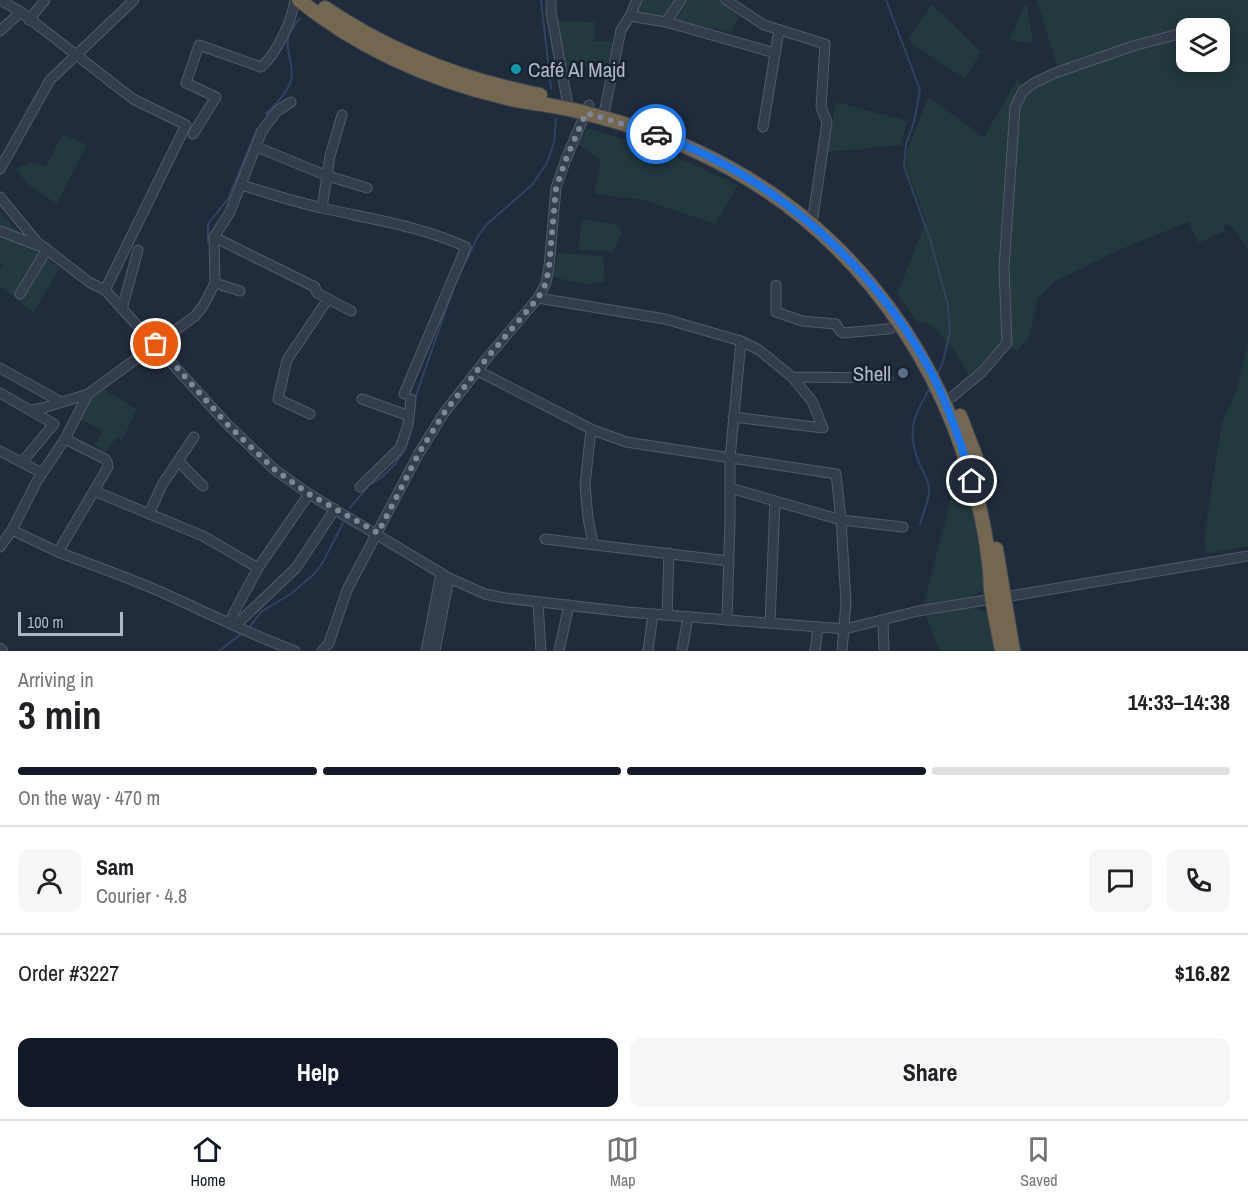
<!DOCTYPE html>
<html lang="en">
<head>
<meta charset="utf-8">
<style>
  :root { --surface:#fff; --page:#f6f6f6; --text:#202124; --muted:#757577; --line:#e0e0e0; --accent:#111827 }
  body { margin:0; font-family:"Archivo Narrow",sans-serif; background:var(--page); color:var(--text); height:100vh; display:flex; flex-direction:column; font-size:22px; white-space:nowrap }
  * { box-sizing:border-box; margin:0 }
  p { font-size:20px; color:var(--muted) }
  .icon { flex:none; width:33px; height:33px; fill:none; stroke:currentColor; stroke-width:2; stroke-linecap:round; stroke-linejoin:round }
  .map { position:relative; height:651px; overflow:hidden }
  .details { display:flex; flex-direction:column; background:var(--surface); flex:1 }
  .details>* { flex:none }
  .buttons { position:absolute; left:1176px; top:18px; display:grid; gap:12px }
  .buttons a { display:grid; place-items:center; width:54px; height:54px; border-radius:12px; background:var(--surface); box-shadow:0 3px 15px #0003; font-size:30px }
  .scale { position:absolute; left:18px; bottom:15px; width:105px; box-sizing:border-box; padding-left:6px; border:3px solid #afb7c8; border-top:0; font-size:16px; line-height:21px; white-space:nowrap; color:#afb7c8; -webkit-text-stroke:4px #192231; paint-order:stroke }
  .pin { position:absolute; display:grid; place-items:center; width:51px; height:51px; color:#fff; margin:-26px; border:3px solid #fff; border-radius:50%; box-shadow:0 2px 6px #0007 }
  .courier { position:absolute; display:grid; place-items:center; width:60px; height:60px; margin:-30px; border:4px solid #1a73e8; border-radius:50%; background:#fff; color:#222; box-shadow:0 2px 8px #0007 }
  .head em { font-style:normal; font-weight:700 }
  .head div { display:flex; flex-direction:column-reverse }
  .head { display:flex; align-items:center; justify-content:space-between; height:102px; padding:0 18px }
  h1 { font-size:39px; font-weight:700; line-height:45px }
  .bar { display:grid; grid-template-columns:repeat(4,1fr); gap:9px 6px; align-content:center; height:72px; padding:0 18px }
  .bar i { height:8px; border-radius:4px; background:var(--line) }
  .bar .active { background:var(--accent) }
  .bar p { grid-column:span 4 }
  .line { display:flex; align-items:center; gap:15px; padding:0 18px; border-top:2px solid var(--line) }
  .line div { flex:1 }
  .round { display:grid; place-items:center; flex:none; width:63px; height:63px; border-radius:12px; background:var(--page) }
  .cta { display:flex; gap:12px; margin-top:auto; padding:12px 18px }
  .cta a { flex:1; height:69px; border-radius:12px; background:var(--accent); color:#fff; font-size:24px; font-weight:700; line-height:69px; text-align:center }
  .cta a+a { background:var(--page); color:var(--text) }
  .tabs { display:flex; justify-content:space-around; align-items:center; height:84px; border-top:2px solid var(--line); background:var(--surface); font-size:16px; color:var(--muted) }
  .tabs a { display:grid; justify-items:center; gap:3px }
  .tabs .active { color:var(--accent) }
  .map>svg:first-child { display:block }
  .green { fill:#22393d; fill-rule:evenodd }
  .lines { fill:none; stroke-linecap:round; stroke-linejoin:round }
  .stream { stroke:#304363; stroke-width:2 }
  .minor-casing { stroke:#525a6a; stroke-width:11 }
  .highway-casing { stroke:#3f4757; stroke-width:16 }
  .minor { stroke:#343d4c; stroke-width:9 }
  .highway { stroke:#736750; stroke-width:14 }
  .done { stroke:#7d8697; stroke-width:6; stroke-dasharray:0 10.8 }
  .route { stroke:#1a73e8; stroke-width:8 }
  .culture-dot { fill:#0f9aa8; stroke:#192231; stroke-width:2 }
  .service-dot { fill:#5c6f8a; stroke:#192231; stroke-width:2 }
  .labels { text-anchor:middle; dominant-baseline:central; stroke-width:5; stroke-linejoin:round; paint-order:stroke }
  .poi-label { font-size:21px; fill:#afb7c8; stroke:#192231; text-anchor:start }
</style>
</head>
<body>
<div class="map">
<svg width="1248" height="651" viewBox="0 0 1248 651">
  <rect width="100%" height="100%" fill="#202b3c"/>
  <g class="green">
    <path d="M642 0H724L723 3 739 17 732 32 636 13Z"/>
    <path d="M1037 0H1248V249L1229 224 1224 226 1226 231 1198 243 1189 222 1119 250 1054 282 1038 298 1029 337 1017 351 1003 341 991 358 969 375 954 350 932 325 918 322 897 294 926 220 906 168 907 151 928 97 984 137 1018 78 1023 87 1141 46 1057 67ZM1186 28H1220V62H1186Z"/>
    <path d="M931 5 948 19 981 52 965 79 911 43 909 37Z"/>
    <path d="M1024 6H1027L1033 44 1009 40Z"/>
    <path d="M549 21 595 22 594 41 613 42 607 66 571 68 559 64 551 47Z"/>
    <path d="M836 102 907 121 901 145 827 152Z"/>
    <path d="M587 128 668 153 738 185 715 224 640 199 594 194 601 161 578 144Z"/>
    <path d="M63 134 87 145 57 204 26 183 16 168 31 162 46 166Z"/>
    <path d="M0 212 33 248 60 268 33 313 0 286V270L3 266 0 264Z"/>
    <path d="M581 219 616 224 622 232 613 252 579 250Z"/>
    <path d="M558 253 603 256 605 282 587 285 553 277Z"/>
    <path d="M1248 342V546L1207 554 1204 538 1222 421 1236 392Z"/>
    <path d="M101 388 137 409 122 441 117 437 106 452 95 445 102 430 80 419 92 396Z"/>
    <path d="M967 485 987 589 969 597 924 604 953 490Z"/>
    <path d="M973 607 990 614 995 651H940L926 616Z"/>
  </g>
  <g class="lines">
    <g class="stream">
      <path d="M541 0 551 88"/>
      <path d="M886 0 920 90 914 122 906 144 904 167 931 242 948 305 950 332 943 362 937 375"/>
      <path d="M266 114C275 105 287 94 291 80 295 66 285 52 288 38 289 31 296 24 300 18"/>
      <path d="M208 242V224L228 199 257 129"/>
      <path d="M414 401 455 284 478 236 487 224 532 185 547 163 554 143 556 119"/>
      <path d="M350 508 369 485 382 477 395 464 406 447 411 431"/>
      <path d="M920 524C923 512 930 500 929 488 928 479 922 470 919 462 906 431 914 415 930 388"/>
      <path d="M249 628 261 612 292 593 314 574 323 562 343 523"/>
      <path d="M219 651 242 633"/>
    </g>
    <defs>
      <g id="minor">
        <path d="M0 0 21 12 133 99 186 125 105 290"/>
        <path d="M551 0V12L567 100"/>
        <path d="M681 0 666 22 775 53"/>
        <path d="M726 0 764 25 825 44 821 107 827 122 813 217"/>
        <path d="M630 16 666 22"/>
        <path d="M29 20 45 0"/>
        <path d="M1199 28 1218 24"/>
        <path d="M0 31 21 12"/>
        <path d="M603 118 621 30 630 16 637 0"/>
        <path d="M763 127 779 30"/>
        <path d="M193 134 216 97 186 83 199 45 261 67C277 54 292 20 295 0"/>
        <path d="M257 147 325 175 367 188"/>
        <path d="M0 169 50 80 134 0"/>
        <path d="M241 185C268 193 295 202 322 208 370 219 421 226 466 247L404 394"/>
        <path d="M0 197 37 242 89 282 105 290 227 424 275 470 309 494 449 578 485 594 505 598 627 612 845 629 918 611 992 599"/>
        <path d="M322 208 330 156 342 115"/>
        <path d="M0 231 47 249 20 294"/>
        <path d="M214 237 315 287 317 293 351 311"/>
        <path d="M215 283 240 291"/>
        <path d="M776 285V312L802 321 836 324 840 331 843 333 888 329 901 324"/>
        <path d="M538 298 665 319 741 341 759 350 792 377 888 378"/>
        <path d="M122 309 138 250"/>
        <path d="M0 368 61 402"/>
        <path d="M478 371 593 430 626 442 836 474 841 520 846 602 842 651"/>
        <path d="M0 393 54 424 22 462"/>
        <path d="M952 397 982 372 1007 343 1004 268 1015 107 1023 91 1034 83 1055 73 1133 46 1186 32"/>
        <path d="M362 399 409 416"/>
        <path d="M32 410 43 408 88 394 195 316 203 306 215 283 214 237 230 212 262 131 277 111 291 102"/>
        <path d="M310 414 278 399 287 360 328 299"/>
        <path d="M733 417 823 428 812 401 792 377"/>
        <path d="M591 429 585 485 588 518 593 544"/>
        <path d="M65 439 105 459 107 462 108 467 58 552C92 565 127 577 161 592 206 612 249 634 295 651"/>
        <path d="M0 451 42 473"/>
        <path d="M178 461 203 486"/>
        <path d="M360 487 400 448 408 425 411 399"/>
        <path d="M730 488 841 520 903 527"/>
        <path d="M94 491 203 536 258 568"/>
        <path d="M149 514 162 485 194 437"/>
        <path d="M12 530 58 552"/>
        <path d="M545 539 729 561"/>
        <path d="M0 547 12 530 37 481 65 439 88 394"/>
        <path d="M1005 597 1248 556"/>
        <path d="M538 602 541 651"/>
        <path d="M667 615 669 553"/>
        <path d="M727 620 730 519V458L741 341"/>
        <path d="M883 620 884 651"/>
        <path d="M229 622 258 568 309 494"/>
        <path d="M770 623 775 501"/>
        <path d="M236 625 296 568 335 509"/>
        <path d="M0 648 3 651"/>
        <path d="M322 651 329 643 347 590 419 453 444 413 487 358 538 298 546 283 549 267 556 188 566 159 589 105"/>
        <path d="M426 651 441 573"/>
        <path d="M435 651 449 578"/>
        <path d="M559 651 569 605"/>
        <path d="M648 651 653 614"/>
        <path d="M682 651 688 617"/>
        <path d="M815 651 818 627"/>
      </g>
      <g id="highway">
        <path d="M299 0C360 49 431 80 507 98 534 104 562 106 589 114 627 124 663 135 698 152 836 216 931 335 972 480 980 507 986 535 989 563 991 575 990 588 992 599 995 616 999 634 1002 651"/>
        <path d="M325 8C390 52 463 80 540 95"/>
        <path d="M960 416 975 455 985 492"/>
        <path d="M996 549 1013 651"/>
      </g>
    </defs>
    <use href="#minor" class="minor-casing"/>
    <use href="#highway" class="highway-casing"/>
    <use href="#minor" class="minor"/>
    <use href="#highway" class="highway"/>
  </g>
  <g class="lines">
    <path class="done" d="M156 344 227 424 275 470 309 494 378 533 419 453 444 413 487 358 538 298 546 283 549 267 556 188 566 159 586 113 656 134"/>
    <path class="route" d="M656 134C774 176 877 267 934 378 950 411 962 446 972 481"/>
  </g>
  <circle class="culture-dot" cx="516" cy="69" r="6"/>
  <circle class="service-dot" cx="903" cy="373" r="6"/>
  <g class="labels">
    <g class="poi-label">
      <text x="528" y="69">Café Al Majd</text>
      <text x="891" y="373" text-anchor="end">Shell</text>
    </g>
  </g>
</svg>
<div class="buttons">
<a><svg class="icon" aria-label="layers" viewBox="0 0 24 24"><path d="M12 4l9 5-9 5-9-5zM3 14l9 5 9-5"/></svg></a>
</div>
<div class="scale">100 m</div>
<div class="pin" style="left:156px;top:344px;background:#ea580c"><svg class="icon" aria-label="bag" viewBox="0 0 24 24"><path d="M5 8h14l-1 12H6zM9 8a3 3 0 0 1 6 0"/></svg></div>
<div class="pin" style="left:972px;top:481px;background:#1f2937"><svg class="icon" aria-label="home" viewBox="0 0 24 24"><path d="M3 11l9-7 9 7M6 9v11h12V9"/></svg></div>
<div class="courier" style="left:656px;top:134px"><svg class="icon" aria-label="car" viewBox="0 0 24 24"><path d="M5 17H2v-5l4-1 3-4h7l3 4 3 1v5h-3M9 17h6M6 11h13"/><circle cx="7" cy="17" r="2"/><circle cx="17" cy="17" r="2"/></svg></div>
</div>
<section class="details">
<div class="head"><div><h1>3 min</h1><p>Arriving in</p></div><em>14:33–14:38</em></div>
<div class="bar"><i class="active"></i><i class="active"></i><i class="active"></i><i></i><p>On the way · 470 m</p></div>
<div class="line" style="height:108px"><a class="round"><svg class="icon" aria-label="person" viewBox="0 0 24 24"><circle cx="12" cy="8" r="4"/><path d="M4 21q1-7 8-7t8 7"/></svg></a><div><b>Sam</b><p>Courier · 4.8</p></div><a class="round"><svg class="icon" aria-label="chat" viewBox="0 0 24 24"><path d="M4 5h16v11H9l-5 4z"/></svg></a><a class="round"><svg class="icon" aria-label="phone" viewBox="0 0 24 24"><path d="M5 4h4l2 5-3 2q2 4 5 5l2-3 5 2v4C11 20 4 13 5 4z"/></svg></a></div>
<div class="line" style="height:78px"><div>Order #3227</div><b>$16.82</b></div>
<div class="cta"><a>Help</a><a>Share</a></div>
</section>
<nav class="tabs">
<a class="active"><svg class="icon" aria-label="home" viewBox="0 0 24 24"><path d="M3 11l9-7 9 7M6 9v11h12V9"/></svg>Home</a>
<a><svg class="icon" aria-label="map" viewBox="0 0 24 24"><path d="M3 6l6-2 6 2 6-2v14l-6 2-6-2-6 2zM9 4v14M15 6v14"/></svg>Map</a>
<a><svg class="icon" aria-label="saved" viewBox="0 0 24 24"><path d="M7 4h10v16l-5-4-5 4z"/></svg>Saved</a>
</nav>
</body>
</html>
